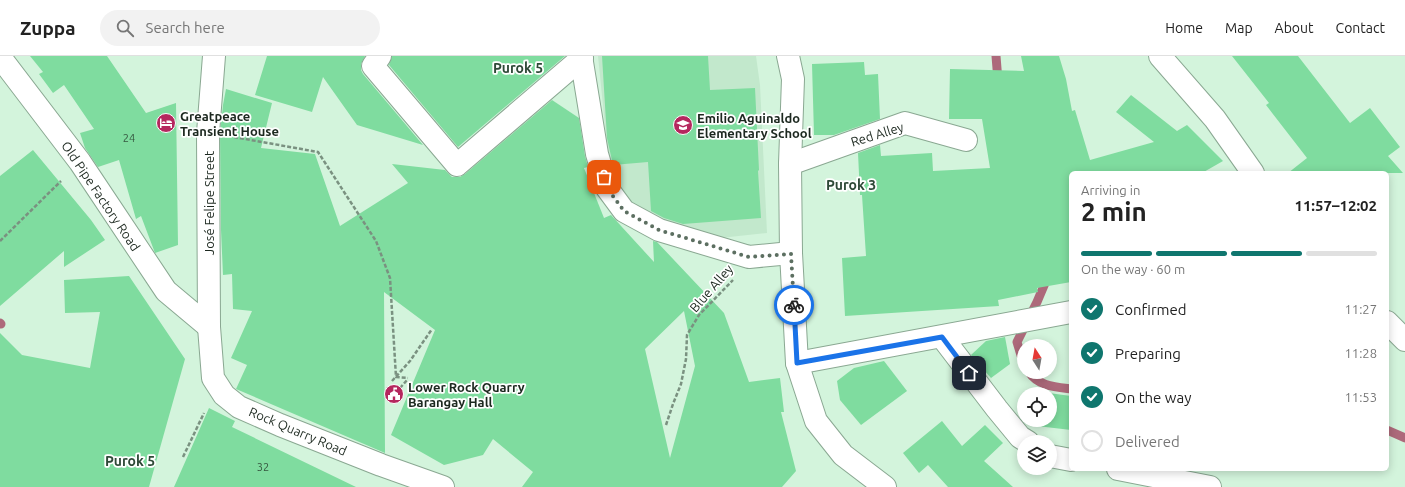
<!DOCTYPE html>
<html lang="en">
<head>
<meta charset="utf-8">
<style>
  :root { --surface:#fff; --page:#f2f2f2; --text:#222; --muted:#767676; --line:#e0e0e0; --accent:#0f766e }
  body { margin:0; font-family:Ubuntu,sans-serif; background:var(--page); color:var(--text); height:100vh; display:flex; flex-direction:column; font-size:15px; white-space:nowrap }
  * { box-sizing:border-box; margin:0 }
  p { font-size:13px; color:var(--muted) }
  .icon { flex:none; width:22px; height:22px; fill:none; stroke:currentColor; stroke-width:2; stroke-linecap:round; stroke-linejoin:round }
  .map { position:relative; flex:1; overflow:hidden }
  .drawer { position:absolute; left:1069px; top:115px; width:320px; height:300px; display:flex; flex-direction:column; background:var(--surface); border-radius:6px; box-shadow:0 2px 10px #0003 }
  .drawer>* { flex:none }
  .needle { width:26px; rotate:349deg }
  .tools { position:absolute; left:1017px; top:283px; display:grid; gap:8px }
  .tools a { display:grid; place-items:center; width:40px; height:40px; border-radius:50%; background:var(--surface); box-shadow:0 2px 10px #0003; font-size:20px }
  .pin { position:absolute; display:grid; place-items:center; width:34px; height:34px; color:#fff; margin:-17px; border-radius:8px; box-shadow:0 2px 6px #0006 }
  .courier { position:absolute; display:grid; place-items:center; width:40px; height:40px; margin:-20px; border:3px solid #1a73e8; border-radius:50%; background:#fff; color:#222; box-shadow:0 1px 5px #0007 }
  .headline em { font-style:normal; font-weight:700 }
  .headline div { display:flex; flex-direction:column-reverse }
  .headline { display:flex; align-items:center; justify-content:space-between; height:68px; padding:0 12px }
  h1 { font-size:26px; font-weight:700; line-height:30px }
  .bar { display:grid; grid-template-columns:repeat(4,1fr); gap:6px 4px; align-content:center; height:48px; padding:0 12px }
  .bar i { height:5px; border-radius:3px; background:var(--line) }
  .bar .active { background:var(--accent) }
  .bar p { grid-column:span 4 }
  ol { padding:0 12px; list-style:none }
  li { display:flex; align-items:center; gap:12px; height:44px }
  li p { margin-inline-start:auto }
  li .icon { padding:4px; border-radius:50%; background:var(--accent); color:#fff; stroke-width:4 }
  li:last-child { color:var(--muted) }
  li i { width:22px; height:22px; border:2px solid var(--line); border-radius:50% }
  header { display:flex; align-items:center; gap:24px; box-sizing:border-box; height:56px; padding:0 20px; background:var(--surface); border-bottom:1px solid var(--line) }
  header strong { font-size:19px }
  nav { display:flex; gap:22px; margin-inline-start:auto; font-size:14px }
  .search { width:280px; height:36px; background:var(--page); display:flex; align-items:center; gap:10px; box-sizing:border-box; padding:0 14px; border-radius:22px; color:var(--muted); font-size:15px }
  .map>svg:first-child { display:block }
  .built { fill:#c2e8cc }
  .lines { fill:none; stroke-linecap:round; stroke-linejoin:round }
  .stream { stroke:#ad6a7b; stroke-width:9 }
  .building { fill:#7fdc9f; fill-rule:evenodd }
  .minor-casing { stroke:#8aa892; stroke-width:24 }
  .tertiary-casing { stroke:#8aa892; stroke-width:24 }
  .path { stroke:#7a9180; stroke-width:2.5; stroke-dasharray:4 2; stroke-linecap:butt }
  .minor { stroke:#fff; stroke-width:22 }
  .tertiary { stroke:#fff; stroke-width:22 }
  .done { stroke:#5c6f61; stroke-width:4; stroke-dasharray:0 7.2 }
  .route { stroke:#1a73e8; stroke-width:5 }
  .labels { text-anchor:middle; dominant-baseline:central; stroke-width:3.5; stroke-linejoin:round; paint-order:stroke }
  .number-label { font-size:11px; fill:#35553f }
  .poi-label { font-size:13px; font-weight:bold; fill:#1c281f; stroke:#fff; text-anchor:start }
  .street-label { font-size:13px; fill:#1c281f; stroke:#fff }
  .neighbourhood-label { font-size:14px; font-weight:bold; fill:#2e4937; stroke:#fff }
</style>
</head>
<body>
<header>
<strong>Zuppa</strong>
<div class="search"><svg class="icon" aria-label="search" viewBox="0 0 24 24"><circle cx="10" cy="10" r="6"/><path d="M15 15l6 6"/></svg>Search here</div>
<nav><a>Home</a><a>Map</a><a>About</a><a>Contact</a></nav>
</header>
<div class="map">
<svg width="1405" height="431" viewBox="0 0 1405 431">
  <rect width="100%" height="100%" fill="#d3f4dc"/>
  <path class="built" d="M598 0H756L760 29 767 177 720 182 650 161 631 146 614 124 609 110Z"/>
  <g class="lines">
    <g class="stream">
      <path d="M996 0 998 25"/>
      <path d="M0 267 1 268"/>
      <path d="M1024 309 1017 286 1037 246 1048 220"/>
      <path d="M1029 316C1038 330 1055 331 1071 333"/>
      <path d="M1387 374 1405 382"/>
    </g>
  </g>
  <g class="building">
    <path d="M30 0H107L146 57 176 47 178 189 155 197 141 160 136 163 119 104 98 111 85 92 80 77 94 73 64 29 53 37 39 18 43 16Z"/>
    <path d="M267 0H365L361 8V14L363 18 423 89 357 69 323 21 312 56 255 39Z"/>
    <path d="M392 0H565L458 91 389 9Z"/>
    <path d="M602 0H708L710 34 755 32 759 114 758 115 761 162 683 168 664 162 651 155 648 106 613 109 607 82Z"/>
    <path d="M1021 0H1059L1066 23 1072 55 1075 54 1090 104 1154 86 1116 56 1131 39 1177 75 1187 69 1223 105 1202 117H1071V226L1037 232 1038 236 998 244 999 250 845 260 842 202 866 200 862 139H860L858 97 880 89 881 100 932 97 933 115 990 112 982 63H949L950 13 1024 15Z"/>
    <path d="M1232 0H1298L1350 67 1370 52 1400 91 1388 100 1403 117H1288L1307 102 1266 49 1269 47Z"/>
    <path d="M864 6 865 19 878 18 880 63 834 79H814L812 8Z"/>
    <path d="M226 33 272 47 261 92 315 98 340 170 408 127 392 108 445 114 452 121H460L465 118 552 44 579 62 585 100 588 111 584 112 604 162 611 159 654 206 653 185 657 186 724 257 749 326 780 322 784 356H781L796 415 782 431H522L533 416 493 383 483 399 444 409 391 379 435 274 384 236 385 397 236 333 247 309 231 302 252 255 233 253 232 218 223 219 221 174 220 77 223 49ZM684 255 695 310 670 402 645 293Z"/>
    <path d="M33 94 91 164 105 184 64 211V195L0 250V120Z"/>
    <path d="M129 220 185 303 149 431H0V277L22 299 90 312 100 256 65 257 64 224Z"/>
    <path d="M1005 281 1010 308 991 322 971 299 986 285Z"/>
    <path d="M884 305 907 335 861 369 840 344 837 325 854 312Z"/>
    <path d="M1041 336 1071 340V374L1037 370V364H1050V338H1041Z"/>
    <path d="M209 352 235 365 232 371 356 431H174Z"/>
    <path d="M942 365 962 390 985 369 1003 387 984 405 1013 431H948L928 409 919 417 903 397Z"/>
  </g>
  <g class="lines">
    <defs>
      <g id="minor">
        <path d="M380 0 373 10 457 109 582 2"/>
        <path d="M581 0 597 98 607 132 624 155 659 174 749 201 791 197"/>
        <path d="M1160 0 1215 63 1253 117"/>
        <path d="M0 1 80 106 166 235 209 271"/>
        <path d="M790 108 905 67 966 84"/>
        <path d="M1387 266 1405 284"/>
        <path d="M942 281 997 353 1020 381 1028 386"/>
        <path d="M797 307 1071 256"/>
        <path d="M1050 400 1071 404"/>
        <path d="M1118 413 1210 431"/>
      </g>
      <g id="tertiary">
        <path d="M214 0 208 77 209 271 213 322 224 339 239 351 280 369 381 409 443 431"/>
        <path d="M788 0 793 23 790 108 791 197 797 307 816 365 843 399 885 431"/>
      </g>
    </defs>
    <use href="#minor" class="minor-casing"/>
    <use href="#tertiary" class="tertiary-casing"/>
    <g class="path">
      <path d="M234 81 318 96 376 185 390 222 396 321 408 322"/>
      <path d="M0 185 61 125"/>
      <path d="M392 325 410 305 432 273"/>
      <path d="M400 332 408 323"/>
      <path d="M666 369 673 348 681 328 686 303 687 279 699 259 733 224"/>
      <path d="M183 401 204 357"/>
    </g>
    <use href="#minor" class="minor"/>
    <use href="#tertiary" class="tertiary"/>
  </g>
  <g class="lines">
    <path class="done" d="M604 121 607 132 624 155 659 174 749 201 791 198 794 249"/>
    <path class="route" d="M794 249 797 307 942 281 969 317"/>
  </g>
  <defs>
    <symbol id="hotel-disc" viewBox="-11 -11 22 22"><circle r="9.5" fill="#b5275e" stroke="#fff"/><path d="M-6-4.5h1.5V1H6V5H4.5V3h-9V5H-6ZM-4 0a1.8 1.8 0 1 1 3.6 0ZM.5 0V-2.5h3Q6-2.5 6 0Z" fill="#fff"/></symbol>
    <symbol id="school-disc" viewBox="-11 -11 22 22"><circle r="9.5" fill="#b5275e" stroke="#fff"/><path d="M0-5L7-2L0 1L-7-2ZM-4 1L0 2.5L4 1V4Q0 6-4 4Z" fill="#fff"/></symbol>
    <symbol id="civic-disc" viewBox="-11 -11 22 22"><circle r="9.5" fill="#b5275e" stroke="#fff"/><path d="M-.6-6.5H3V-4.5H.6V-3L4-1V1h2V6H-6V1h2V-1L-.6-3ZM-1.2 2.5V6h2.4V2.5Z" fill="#fff"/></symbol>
  </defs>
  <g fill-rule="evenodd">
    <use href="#hotel-disc" x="155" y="56" width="22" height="22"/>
    <use href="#school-disc" x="672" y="58" width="22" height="22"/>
    <use href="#civic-disc" x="383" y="327" width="22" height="22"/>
  </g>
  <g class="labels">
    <g class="number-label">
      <text x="129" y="82">24</text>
      <text x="263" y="411">32</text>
    </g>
    <g class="poi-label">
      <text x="180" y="60">Greatpeace<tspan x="180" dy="15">Transient House</tspan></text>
      <text x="697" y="62">Emilio Aguinaldo<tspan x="697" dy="15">Elementary School</tspan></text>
      <text x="408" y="331">Lower Rock Quarry<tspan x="408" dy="15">Barangay Hall</tspan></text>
    </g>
    <g class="street-label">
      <text transform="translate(877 78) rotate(-17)">Red Alley</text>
      <text transform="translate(101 140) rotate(56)">Old Pipe Factory Road</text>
      <text transform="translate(209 147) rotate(-90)">José Felipe Street</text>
      <text transform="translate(711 232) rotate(-49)">Blue Alley</text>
      <text transform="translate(298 375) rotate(23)">Rock Quarry Road</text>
    </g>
    <g class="neighbourhood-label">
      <text x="518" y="12">Purok 5</text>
      <text x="851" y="129">Purok 3</text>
      <text x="130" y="405">Purok 5</text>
    </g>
  </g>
</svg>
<div class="tools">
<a><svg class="needle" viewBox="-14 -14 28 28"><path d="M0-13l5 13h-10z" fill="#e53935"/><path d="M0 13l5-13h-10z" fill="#767676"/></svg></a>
<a><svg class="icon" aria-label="locate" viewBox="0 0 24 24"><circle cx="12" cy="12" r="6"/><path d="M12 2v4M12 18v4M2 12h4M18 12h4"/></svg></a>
<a><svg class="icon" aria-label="layers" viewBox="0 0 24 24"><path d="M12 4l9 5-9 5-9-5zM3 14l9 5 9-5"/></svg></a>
</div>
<div class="pin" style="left:604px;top:121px;background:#ea580c"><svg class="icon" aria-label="bag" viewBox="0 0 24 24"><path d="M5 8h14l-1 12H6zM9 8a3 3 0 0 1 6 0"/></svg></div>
<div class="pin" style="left:969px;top:317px;background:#1f2937"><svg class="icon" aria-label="home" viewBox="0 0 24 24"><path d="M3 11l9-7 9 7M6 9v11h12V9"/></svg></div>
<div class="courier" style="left:794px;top:249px"><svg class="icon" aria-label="bike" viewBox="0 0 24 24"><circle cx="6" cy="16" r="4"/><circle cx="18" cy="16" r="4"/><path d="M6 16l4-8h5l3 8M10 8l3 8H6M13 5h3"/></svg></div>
<section class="drawer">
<div class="headline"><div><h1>2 min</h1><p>Arriving in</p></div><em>11:57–12:02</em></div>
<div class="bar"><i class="active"></i><i class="active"></i><i class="active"></i><i></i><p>On the way · 60 m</p></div>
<ol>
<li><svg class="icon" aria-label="check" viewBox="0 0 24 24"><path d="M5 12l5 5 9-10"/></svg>Confirmed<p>11:27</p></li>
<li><svg class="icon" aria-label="check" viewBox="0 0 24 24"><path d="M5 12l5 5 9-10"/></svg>Preparing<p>11:28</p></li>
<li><svg class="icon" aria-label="check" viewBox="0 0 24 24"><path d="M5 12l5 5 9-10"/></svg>On the way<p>11:53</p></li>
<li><i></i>Delivered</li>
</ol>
</section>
</div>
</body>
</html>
